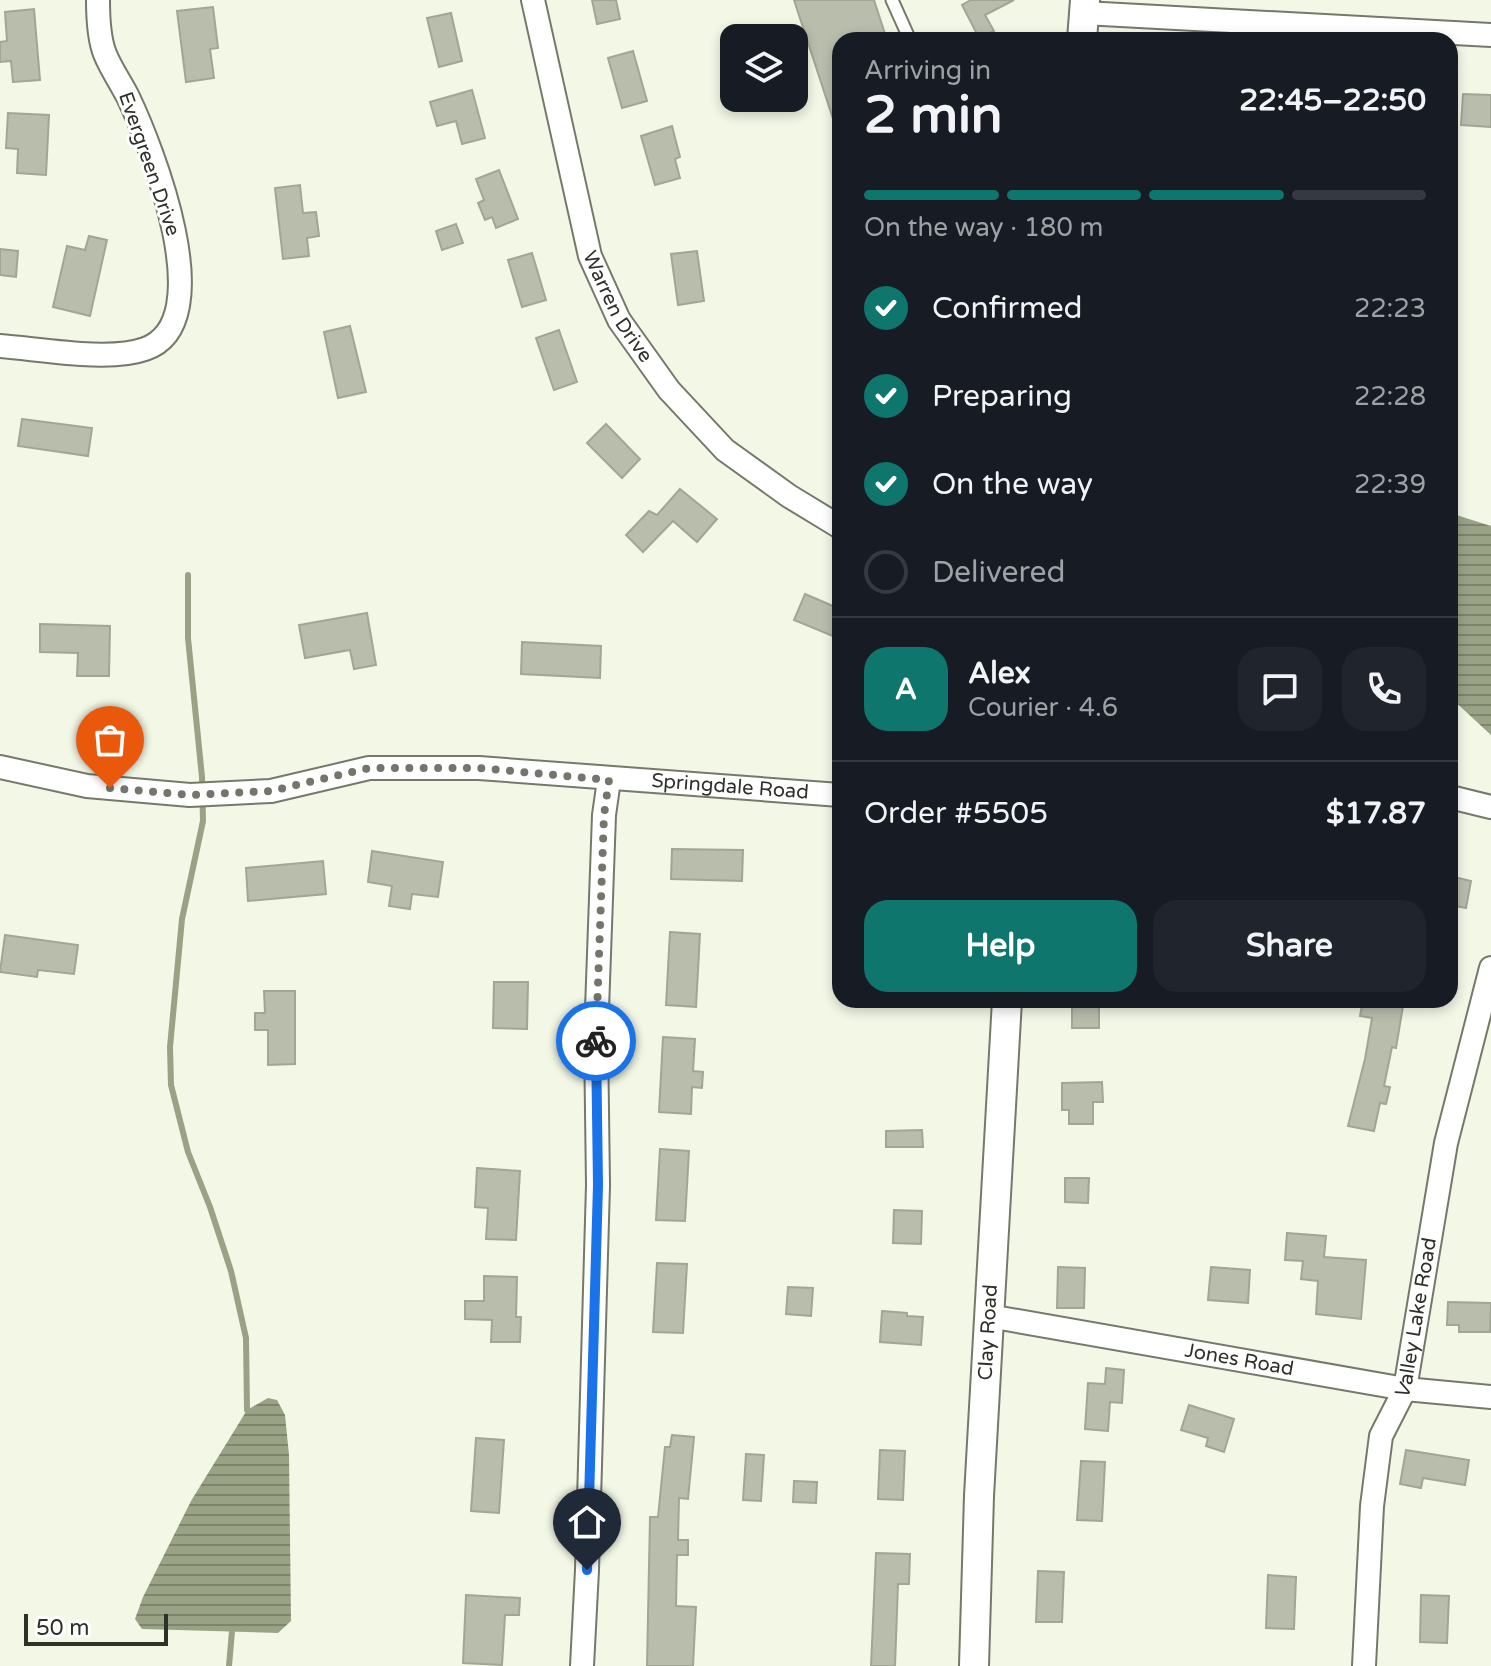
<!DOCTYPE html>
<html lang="en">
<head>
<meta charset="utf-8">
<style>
  :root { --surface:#171b24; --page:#20242c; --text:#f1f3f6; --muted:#9ea1a6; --line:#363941; --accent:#0f766e }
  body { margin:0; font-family:"Varela Round",sans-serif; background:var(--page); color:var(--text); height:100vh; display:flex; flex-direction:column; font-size:30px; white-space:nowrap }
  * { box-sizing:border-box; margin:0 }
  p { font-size:26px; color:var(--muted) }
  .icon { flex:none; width:44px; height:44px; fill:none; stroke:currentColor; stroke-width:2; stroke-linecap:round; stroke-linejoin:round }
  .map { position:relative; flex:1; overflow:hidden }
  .details { position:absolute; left:832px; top:32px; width:626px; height:976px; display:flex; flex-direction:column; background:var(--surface); border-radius:24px; box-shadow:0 4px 12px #0003 }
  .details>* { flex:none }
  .fabs { position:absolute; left:720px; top:24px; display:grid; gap:16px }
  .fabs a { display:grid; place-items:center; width:88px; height:88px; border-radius:16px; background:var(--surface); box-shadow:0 4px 12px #0003; font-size:40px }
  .scale { position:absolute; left:24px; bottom:20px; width:144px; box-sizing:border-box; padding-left:8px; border:4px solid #2e312a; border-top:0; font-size:22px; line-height:28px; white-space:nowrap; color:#2e312a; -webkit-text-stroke:6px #fff; paint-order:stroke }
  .pin { position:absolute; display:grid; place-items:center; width:68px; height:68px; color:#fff; margin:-82px -34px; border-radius:50% 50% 50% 0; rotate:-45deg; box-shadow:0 0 8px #0007 }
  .pin .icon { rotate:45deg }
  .courier { position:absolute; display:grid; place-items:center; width:80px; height:80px; margin:-40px; border:6px solid #1a73e8; border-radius:50%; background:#fff; color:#222; box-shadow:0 2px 10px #0007 }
  .head em { font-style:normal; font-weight:700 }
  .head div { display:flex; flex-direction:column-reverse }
  .head { display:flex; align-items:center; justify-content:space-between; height:136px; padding:0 32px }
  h1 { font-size:52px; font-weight:700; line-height:60px }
  .bar { display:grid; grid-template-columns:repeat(4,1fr); gap:12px 8px; align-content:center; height:96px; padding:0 32px }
  .bar i { height:10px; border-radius:6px; background:var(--line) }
  .bar .on { background:var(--accent) }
  .bar p { grid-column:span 4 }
  .line { display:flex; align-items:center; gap:20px; padding:0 32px; border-top:2px solid var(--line) }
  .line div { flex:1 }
  .round { display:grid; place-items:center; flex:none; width:84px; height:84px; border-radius:24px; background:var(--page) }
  ol { padding:0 32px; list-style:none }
  li { display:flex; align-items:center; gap:24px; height:88px }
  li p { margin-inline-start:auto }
  li .icon { padding:8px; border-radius:50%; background:var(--accent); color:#fff; stroke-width:4 }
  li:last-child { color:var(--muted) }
  li i { width:44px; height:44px; border:4px solid var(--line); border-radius:50% }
  .button { display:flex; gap:16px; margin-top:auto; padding:16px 32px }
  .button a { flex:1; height:92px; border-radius:24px; background:var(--accent); color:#fff; font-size:32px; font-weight:700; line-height:92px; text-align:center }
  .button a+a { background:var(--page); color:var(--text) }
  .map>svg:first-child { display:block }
  .water { fill:url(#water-rules) }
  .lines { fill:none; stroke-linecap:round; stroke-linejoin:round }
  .stream { stroke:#99a285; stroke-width:6 }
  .building { fill:#b8bdac; stroke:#a1a695; stroke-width:2 }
  .service-casing { stroke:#75796a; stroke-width:15 }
  .minor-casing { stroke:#75796a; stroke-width:26 }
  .tertiary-casing { stroke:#75796a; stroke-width:32 }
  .service { stroke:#fff; stroke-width:11 }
  .minor { stroke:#fff; stroke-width:22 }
  .tertiary { stroke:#fff; stroke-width:28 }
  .done { stroke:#73766c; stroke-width:8; stroke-dasharray:0 14.4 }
  .route { stroke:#1a73e8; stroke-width:10 }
  .labels { text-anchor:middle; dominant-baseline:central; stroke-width:6; stroke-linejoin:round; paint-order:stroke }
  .street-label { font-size:20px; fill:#2e312a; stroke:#fff }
</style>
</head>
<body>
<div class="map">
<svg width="1491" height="1666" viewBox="0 0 1491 1666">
  <defs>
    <pattern id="water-rules" width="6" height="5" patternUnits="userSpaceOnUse" patternTransform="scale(2)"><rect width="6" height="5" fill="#99a285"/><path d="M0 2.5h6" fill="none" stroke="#7d856d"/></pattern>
  </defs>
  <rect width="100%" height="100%" fill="#f2f7e6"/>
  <g class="water">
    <path d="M1450 513 1491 526V735L1450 697Z"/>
    <path d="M268 1398 277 1400 285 1415 289 1455 291 1621 278 1633 142 1629 135 1619 143 1597 191 1501 247 1410Z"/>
  </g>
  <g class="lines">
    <g class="stream">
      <path d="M188 575V638L202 777 203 821 182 919 170 1047 171 1085 188 1152 210 1207 231 1271 246 1338 247 1410"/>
      <path d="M229 1666 232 1631"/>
    </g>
  </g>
  <g class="building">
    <path d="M592 0H616L620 19 597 24Z"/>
    <path d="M794 0H874L887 40H840V131H837Z"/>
    <path d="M971 0H1014L985 15 994 31 979 38 962 5Z"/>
    <path d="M213 7 218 48 210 49 214 78 186 82 177 11Z"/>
    <path d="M34 9 40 80 13 82 11 61 0 62V42L7 41 5 12Z"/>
    <path d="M451 13 462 61 439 67 427 18Z"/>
    <path d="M633 51 647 101 622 108 608 58Z"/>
    <path d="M472 90 485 138 462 144 456 121 437 126 430 102Z"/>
    <path d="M1463 94 1491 95V127L1461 125Z"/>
    <path d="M8 113 49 115 46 175 17 173 18 149 6 148Z"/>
    <path d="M672 126 680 157 675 159 680 178 655 185 641 136Z"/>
    <path d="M499 170 518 219 496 228 492 217 485 220 478 203 484 200 476 179Z"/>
    <path d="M300 185 303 213 316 212 319 236 307 238 309 256 283 259 275 188Z"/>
    <path d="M456 224 463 243 442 250 436 231Z"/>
    <path d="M89 236 107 240 90 316 53 307 67 246 85 250Z"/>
    <path d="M0 249 18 251 16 277 0 275Z"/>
    <path d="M697 251 704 301 678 305 671 254Z"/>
    <path d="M532 253 546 300 522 307 508 260Z"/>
    <path d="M350 326 366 392 338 398 324 332Z"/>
    <path d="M559 330 577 382 554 390 536 338Z"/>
    <path d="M22 419 92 428 88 456 18 446Z"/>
    <path d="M606 424 640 459 622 478 587 443Z"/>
    <path d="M680 489 717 519 697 542 673 521 643 552 626 535 649 511 657 515Z"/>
    <path d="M805 594 840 609V639L794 620Z"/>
    <path d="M367 613 376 665 354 669 350 650 305 658 299 625Z"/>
    <path d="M40 624 110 626 109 676H77L78 653 40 652Z"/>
    <path d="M522 642 601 646 600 678 521 674Z"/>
    <path d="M672 849 743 850 742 881 671 879Z"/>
    <path d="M372 851 443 862 438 897 412 894 410 909 389 906 392 886 368 882Z"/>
    <path d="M323 861 326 894 248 901 246 868Z"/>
    <path d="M1450 876 1471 881 1466 908 1450 905Z"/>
    <path d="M670 932 700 934 696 1007 666 1005Z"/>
    <path d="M5 935 78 945 74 974 38 970 37 977 0 972Z"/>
    <path d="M494 982H528L527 1029 493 1028Z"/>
    <path d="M264 991H295V1064L268 1065V1030H255V1013H265Z"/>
    <rect x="1072" y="1000" width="27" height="28"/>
    <path d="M1363 1000H1404L1396 1048 1392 1047 1384 1086 1390 1087 1386 1104 1380 1103 1374 1131 1348 1126 1365 1059 1372 1018 1360 1016Z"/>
    <path d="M663 1037 695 1039 693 1071 703 1072 702 1088 692 1087 691 1114 659 1112Z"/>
    <path d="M1102 1082 1103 1102H1093V1124H1069V1110H1062V1083Z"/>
    <path d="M922 1130 923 1147H886V1131Z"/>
    <path d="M660 1149 689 1151 685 1221 656 1220Z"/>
    <path d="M477 1168 520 1171 516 1240 486 1239 488 1208 475 1207Z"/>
    <path d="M1065 1178H1089L1088 1203 1065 1202Z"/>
    <path d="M894 1210 922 1211 921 1244 893 1243Z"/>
    <path d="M1287 1233 1326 1236 1324 1257 1366 1260 1361 1319 1316 1314 1318 1281 1301 1279 1303 1261 1285 1260Z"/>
    <path d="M657 1263 687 1264 683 1333 653 1332Z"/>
    <path d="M1058 1267 1085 1268 1084 1308H1057Z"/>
    <path d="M1211 1267 1250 1270 1248 1303 1208 1300Z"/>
    <path d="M484 1276 517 1277 516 1317H521L520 1342H491L492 1320 465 1319V1301H484Z"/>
    <path d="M788 1287 813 1288 811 1316 786 1314Z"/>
    <path d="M1448 1302 1491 1303 1490 1332H1459V1325H1447Z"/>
    <path d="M882 1311 907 1313V1316L923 1317 921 1345 880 1342Z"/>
    <path d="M1106 1368 1124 1370 1122 1403 1110 1402 1108 1431 1085 1429 1088 1383 1105 1384Z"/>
    <path d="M1189 1405 1234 1419 1224 1452 1206 1446 1208 1438 1181 1430Z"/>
    <path d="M672 1435 694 1437 688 1499 679 1498 678 1540H688V1555H677L676 1606 696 1607 693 1666H647L650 1517H658L665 1447H670Z"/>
    <path d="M476 1438 504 1440 499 1513 471 1511Z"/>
    <path d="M880 1450 905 1451 903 1500 878 1499Z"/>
    <path d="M1406 1450 1469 1460 1465 1485 1423 1478 1421 1488 1400 1484Z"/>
    <path d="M746 1454 764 1455 761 1501 743 1500Z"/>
    <path d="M1081 1461 1105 1462 1102 1521 1077 1520Z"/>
    <path d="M794 1481 817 1482 816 1503 793 1502Z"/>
    <path d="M876 1553 910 1554 909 1584H898L895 1666H871Z"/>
    <path d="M1038 1571 1064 1572 1062 1622H1036Z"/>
    <path d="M1268 1575 1296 1577 1294 1629 1266 1628Z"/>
    <path d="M466 1595 520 1598 519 1615H505L502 1665 463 1663Z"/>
    <path d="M1421 1595 1449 1596 1447 1643 1420 1642Z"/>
  </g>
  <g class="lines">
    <defs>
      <path id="service" d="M892 0 910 40"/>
      <g id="minor">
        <path id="s1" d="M533 0 590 256 619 320 669 390 725 450 789 496 840 527"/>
        <path d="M1084 13 1491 35"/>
        <path d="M0 346C40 349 109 362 145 349 222 323 151 145 128 97 121 83 111 69 105 54 99 39 98 16 98 0"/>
        <path id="s2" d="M0 767 87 786 190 795 271 791 369 768H479L840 795"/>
        <path d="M1450 797 1491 807"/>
        <path id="s3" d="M989 1316 1405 1389 1491 1397"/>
        <path d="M582 1666 587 1570 598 1185 596 1037 604 815 609 780"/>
        <path id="s4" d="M1364 1666 1372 1506 1381 1436 1405 1389 1446 1143 1491 968"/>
      </g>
      <g id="tertiary">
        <path d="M1082 40 1085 0"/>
        <path id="s5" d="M974 1666 979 1496 1007 1000"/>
      </g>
    </defs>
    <use href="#service" class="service-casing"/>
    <use href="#minor" class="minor-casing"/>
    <use href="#tertiary" class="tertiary-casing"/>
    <use href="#service" class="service"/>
    <use href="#minor" class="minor"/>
    <use href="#tertiary" class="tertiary"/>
  </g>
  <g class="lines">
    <path class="done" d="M110 788 190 795 271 791 369 768H479L609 780 604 815 596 1041"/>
    <path class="route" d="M587 1570 598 1185 596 1041"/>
  </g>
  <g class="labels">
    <g class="street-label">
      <text transform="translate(149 164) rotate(71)">Evergreen Drive</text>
      <text stroke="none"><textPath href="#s1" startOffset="320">Warren Drive</textPath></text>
      <text stroke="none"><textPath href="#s2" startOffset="736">Springdale Road</textPath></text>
      <text stroke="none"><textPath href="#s4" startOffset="356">Valley Lake Road</textPath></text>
      <text stroke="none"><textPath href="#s5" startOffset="334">Clay Road</textPath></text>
      <text stroke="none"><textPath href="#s3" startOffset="254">Jones Road</textPath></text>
    </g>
  </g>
</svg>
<div class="fabs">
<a><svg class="icon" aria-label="layers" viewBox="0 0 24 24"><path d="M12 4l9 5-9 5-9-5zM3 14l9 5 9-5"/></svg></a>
</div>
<div class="scale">50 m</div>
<div class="pin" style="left:110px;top:788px;background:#ea580c"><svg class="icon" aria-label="bag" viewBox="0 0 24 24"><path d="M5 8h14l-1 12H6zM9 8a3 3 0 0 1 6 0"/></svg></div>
<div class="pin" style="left:587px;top:1570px;background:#1f2937"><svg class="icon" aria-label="home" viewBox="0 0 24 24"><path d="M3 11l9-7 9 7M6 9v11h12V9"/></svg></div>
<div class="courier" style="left:596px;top:1041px"><svg class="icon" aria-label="bike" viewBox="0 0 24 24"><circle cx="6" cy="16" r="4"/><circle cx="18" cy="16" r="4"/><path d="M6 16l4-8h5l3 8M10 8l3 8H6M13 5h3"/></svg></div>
<section class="details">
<div class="head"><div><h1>2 min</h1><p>Arriving in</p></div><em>22:45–22:50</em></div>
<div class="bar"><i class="on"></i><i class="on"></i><i class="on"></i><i></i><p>On the way · 180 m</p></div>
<ol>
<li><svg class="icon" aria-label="check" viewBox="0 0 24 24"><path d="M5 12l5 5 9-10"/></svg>Confirmed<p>22:23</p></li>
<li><svg class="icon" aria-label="check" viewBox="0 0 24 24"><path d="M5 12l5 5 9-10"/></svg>Preparing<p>22:28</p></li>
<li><svg class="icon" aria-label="check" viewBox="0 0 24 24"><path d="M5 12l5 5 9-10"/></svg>On the way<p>22:39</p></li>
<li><i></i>Delivered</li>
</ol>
<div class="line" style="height:144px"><b class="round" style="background:var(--accent);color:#fff">A</b><div><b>Alex</b><p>Courier · 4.6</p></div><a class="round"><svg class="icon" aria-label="chat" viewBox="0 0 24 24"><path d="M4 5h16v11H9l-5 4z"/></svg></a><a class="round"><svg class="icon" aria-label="phone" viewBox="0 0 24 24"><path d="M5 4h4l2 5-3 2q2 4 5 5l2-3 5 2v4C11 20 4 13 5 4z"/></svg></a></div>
<div class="line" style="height:104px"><div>Order #5505</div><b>$17.87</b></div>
<div class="button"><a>Help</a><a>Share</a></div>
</section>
</div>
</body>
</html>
